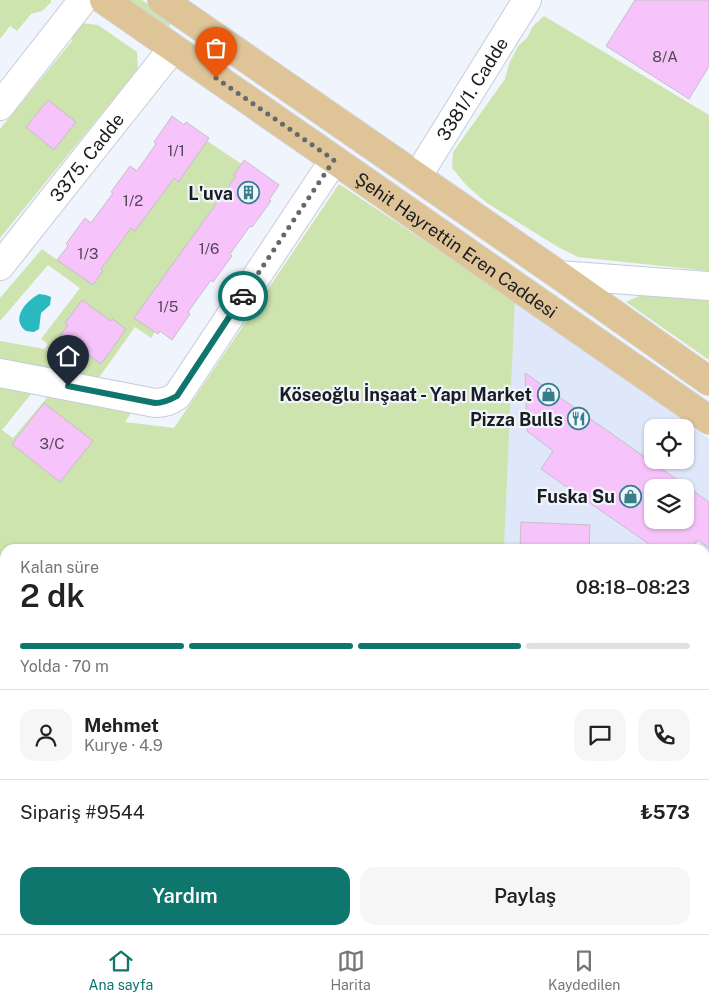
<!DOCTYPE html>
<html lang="tr">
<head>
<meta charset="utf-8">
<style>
  :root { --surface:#fff; --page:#f6f6f6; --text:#222; --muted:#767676; --line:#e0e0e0; --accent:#0f766e }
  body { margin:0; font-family:"Public Sans",sans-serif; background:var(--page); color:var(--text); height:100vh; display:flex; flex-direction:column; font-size:19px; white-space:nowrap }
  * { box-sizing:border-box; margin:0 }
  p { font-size:16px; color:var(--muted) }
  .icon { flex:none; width:28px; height:28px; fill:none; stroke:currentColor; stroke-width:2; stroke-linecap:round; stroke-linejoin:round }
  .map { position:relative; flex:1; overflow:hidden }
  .details { position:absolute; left:0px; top:544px; width:710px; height:391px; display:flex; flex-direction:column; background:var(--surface); border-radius:15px 15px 0 0; box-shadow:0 1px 4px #0004 }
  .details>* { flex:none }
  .fabs { position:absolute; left:644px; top:419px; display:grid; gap:10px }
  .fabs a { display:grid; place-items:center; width:50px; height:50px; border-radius:10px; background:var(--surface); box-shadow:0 1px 4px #0004; font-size:25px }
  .pin { position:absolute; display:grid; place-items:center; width:42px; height:42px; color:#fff; margin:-51px -21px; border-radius:50% 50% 50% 0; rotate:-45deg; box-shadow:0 0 5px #0007 }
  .pin .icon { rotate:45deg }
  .courier { position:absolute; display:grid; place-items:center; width:50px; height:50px; margin:-25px; border:4px solid #0f766e; border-radius:50%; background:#fff; color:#222; box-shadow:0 1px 6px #0007 }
  .head em { font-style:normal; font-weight:600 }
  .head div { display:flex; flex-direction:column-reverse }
  .head { display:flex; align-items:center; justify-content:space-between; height:85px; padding:0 20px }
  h1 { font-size:32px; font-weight:600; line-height:38px }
  .bar { display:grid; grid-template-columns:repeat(4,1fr); gap:8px 5px; align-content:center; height:60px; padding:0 20px }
  .bar i { height:6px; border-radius:4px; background:var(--line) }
  .bar .on { background:var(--accent) }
  .bar p { grid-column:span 4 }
  .line { display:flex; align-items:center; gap:12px; padding:0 20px; border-top:1px solid var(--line) }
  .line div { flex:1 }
  .round { display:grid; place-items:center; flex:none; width:52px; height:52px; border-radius:15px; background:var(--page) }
  .action { display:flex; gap:10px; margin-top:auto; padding:10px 20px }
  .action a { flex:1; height:58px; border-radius:15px; background:var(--accent); color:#fff; font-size:20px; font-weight:600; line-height:58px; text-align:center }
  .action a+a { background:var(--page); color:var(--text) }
  .dock { display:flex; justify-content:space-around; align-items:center; height:70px; border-top:1px solid var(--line); background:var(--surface); font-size:14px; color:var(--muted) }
  .dock a { display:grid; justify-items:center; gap:2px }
  .dock .on { color:var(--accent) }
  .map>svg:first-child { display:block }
  .built { fill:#dfe8fa; fill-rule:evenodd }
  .green { fill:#cee4af }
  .water { fill:#2bb9c0 }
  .building { fill:#f6c4fa; stroke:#c7bec7; fill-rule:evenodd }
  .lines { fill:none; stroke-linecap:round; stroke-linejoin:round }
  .minor-casing { stroke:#c6cbd7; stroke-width:30 }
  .major-casing { stroke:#d1d2d2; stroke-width:30 }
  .minor { stroke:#fff; stroke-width:28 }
  .major { stroke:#dfc498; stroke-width:28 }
  .done { stroke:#65686d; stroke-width:5; stroke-dasharray:0 9 }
  .route { stroke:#0f766e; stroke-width:6 }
  .labels { text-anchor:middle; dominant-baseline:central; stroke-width:4.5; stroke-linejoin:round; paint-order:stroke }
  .number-label { font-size:15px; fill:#514656 }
  .street-label { font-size:18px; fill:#1a1c20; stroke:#f0f4fd }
  .poi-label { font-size:18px; font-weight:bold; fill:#1a1c20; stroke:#f0f4fd; text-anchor:end }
</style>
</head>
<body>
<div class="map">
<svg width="709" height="934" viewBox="0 0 709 934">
  <rect width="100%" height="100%" fill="#f0f4fd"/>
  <path class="built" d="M515 301 709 439V580H705V549H504ZM652 428H685V460H652ZM652 488H685V520H652Z"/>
  <g class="green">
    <path d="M0 0H51V2L42 11 31 14 17 31 10 26 0 39Z"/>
    <path d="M122 0H142L173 21 166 30Z"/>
    <path d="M544 16 709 115V271L578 257 558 247 487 203 467 186 452 168 453 152 505 79 509 64 518 46 527 38 533 26Z"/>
    <path d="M82 23 98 25 137 52 138 69 0 238V129L72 41V35Z"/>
    <path d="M179 122 261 177 151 338 135 327 98 379 0 360V341L45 349 48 344 41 339 80 288 48 265 0 321V298L42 249 71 270Z"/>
    <path d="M339 184 515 301 504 549H5V930H224L226 934H0V383L35 389 2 430 13 438 51 393 134 409 125 422 174 428Z"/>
    <path d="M709 293V360L626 302 643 294Z"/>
    <path d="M705 600H709V860L705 861Z"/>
    <path d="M397 930H496L486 934H387Z"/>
  </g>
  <path class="water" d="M39 294 46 295 51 297 50 305 41 313 39 329 34 332 26 331C10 319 26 301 39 294Z"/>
  <g class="building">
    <path d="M635 0H709V66L689 99 606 46Z"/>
    <path d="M48 100 76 122 54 150 26 127Z"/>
    <path d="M172 116 184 125 186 122 209 138 180 180 179 182 174 178 135 231 131 228 101 269 103 271 93 285 57 260 68 246 66 244 85 218 91 223 113 193 111 192 130 166 137 171 156 144 154 142Z"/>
    <path d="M244 160 279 185 269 200 271 201 252 227 250 226 230 254 232 256 213 282 211 280 188 312 190 314 172 340 160 331 158 334 134 318 236 176 234 175Z"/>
    <path d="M82 300 111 321 112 319 126 329 101 364 87 354 85 356 59 337 68 325 65 323Z"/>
    <path d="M525 373 709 502V548L698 540 691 549H656L541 469 553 451 527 431ZM652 488H685V520H652Z"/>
    <path d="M44 403 93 441 60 482 12 444Z"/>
    <path d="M521 522 590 525 589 549H520Z"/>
  </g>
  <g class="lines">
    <defs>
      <g id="minor">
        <path d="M0 106 83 0"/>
        <path id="s1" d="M417 177 527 0"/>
        <path id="s2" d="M0 266 173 48"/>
        <path d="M559 275 709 286"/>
        <path d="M0 373 155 403C164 403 170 401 177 396L334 160"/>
        <path d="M705 590H709"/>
      </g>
      <g id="major">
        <path id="s3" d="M104 0 709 420"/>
        <path d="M162 0 559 275 709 381"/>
        <path d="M705 885 709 884"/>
        <path d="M705 915 709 914"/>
        <path d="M566 934 577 930"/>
        <path d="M647 934 657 930"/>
      </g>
    </defs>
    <use href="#minor" class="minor-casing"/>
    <use href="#major" class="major-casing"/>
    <use href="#minor" class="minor"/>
    <use href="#major" class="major"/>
  </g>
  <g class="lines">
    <path class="done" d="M216 78 334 160 243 296"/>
    <path class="route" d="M68 386 155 403C164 403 170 400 177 396L243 296"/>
  </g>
  <defs>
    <symbol id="building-ring" viewBox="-11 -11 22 22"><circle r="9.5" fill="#f0f4fd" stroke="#387d8a" stroke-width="1.5"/><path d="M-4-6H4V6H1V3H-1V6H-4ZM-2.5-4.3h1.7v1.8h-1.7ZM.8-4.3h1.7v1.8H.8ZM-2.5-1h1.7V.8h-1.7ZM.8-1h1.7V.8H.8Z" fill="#387d8a"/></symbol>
    <symbol id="shop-ring" viewBox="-11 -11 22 22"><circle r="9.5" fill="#f0f4fd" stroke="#387d8a" stroke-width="1.5"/><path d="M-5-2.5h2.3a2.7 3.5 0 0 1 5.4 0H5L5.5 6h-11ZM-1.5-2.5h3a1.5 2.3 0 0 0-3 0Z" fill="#387d8a"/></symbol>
    <symbol id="restaurant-ring" viewBox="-11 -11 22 22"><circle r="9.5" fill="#f0f4fd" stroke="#387d8a" stroke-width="1.5"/><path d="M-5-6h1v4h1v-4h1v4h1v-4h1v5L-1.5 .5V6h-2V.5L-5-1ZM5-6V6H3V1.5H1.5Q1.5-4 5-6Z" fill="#387d8a"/></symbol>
  </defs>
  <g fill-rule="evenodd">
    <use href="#building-ring" x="236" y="180" width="25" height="25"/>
    <use href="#shop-ring" x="536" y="382" width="25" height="25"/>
    <use href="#restaurant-ring" x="566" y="406" width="25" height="25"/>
    <use href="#shop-ring" x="618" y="484" width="25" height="25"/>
  </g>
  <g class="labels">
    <g class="number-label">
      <text x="665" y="56">8/A</text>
      <text x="176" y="150">1/1</text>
      <text x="133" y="200">1/2</text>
      <text x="209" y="248">1/6</text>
      <text x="88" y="253">1/3</text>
      <text x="168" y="306">1/5</text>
      <text x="52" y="443">3/C</text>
    </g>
    <g class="street-label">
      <text stroke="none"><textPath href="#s1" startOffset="104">3381/1. Cadde</textPath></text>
      <text stroke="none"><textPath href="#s2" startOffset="139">3375. Cadde</textPath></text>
      <text stroke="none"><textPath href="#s3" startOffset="429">Şehit Hayrettin Eren Caddesi</textPath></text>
    </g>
    <g class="poi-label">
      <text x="233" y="193">L'uva</text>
      <text x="532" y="394">Köseoğlu İnşaat - Yapı Market</text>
      <text x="563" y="419">Pizza Bulls</text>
      <text x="615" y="496">Fuska Su</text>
    </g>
  </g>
</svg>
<div class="fabs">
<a><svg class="icon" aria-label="locate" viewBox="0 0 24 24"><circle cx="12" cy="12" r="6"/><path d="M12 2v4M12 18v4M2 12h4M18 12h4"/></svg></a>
<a><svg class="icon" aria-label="layers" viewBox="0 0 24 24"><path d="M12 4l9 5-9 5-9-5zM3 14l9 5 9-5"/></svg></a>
</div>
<div class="pin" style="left:216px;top:78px;background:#ea580c"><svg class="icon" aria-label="bag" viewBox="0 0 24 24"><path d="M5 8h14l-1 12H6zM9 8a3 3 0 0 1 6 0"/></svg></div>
<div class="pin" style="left:68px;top:386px;background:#1f2937"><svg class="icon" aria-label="home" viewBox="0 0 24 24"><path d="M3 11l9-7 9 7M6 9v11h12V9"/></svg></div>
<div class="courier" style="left:243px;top:296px"><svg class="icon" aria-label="car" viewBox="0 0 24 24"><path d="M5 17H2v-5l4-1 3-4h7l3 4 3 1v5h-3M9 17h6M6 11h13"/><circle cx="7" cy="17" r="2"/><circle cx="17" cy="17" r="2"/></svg></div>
<section class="details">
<div class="head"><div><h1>2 dk</h1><p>Kalan süre</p></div><em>08:18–08:23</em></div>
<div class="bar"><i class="on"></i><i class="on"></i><i class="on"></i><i></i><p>Yolda · 70 m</p></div>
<div class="line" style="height:90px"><a class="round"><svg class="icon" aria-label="person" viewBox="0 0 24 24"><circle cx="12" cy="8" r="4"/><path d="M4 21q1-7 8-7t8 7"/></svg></a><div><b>Mehmet</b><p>Kurye · 4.9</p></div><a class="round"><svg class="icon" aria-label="chat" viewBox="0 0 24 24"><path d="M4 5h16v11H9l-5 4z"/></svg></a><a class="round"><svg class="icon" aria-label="phone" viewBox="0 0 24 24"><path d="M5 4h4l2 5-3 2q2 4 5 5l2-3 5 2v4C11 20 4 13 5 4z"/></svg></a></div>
<div class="line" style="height:65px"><div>Sipariş #9544</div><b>₺573</b></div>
<div class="action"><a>Yardım</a><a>Paylaş</a></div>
</section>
</div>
<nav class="dock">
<a class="on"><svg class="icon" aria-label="home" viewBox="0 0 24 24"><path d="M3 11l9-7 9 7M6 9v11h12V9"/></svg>Ana sayfa</a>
<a><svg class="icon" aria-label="map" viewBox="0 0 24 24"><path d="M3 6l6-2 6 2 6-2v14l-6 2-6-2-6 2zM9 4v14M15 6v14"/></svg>Harita</a>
<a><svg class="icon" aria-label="saved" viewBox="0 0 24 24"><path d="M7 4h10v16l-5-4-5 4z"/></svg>Kaydedilen</a>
</nav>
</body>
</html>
